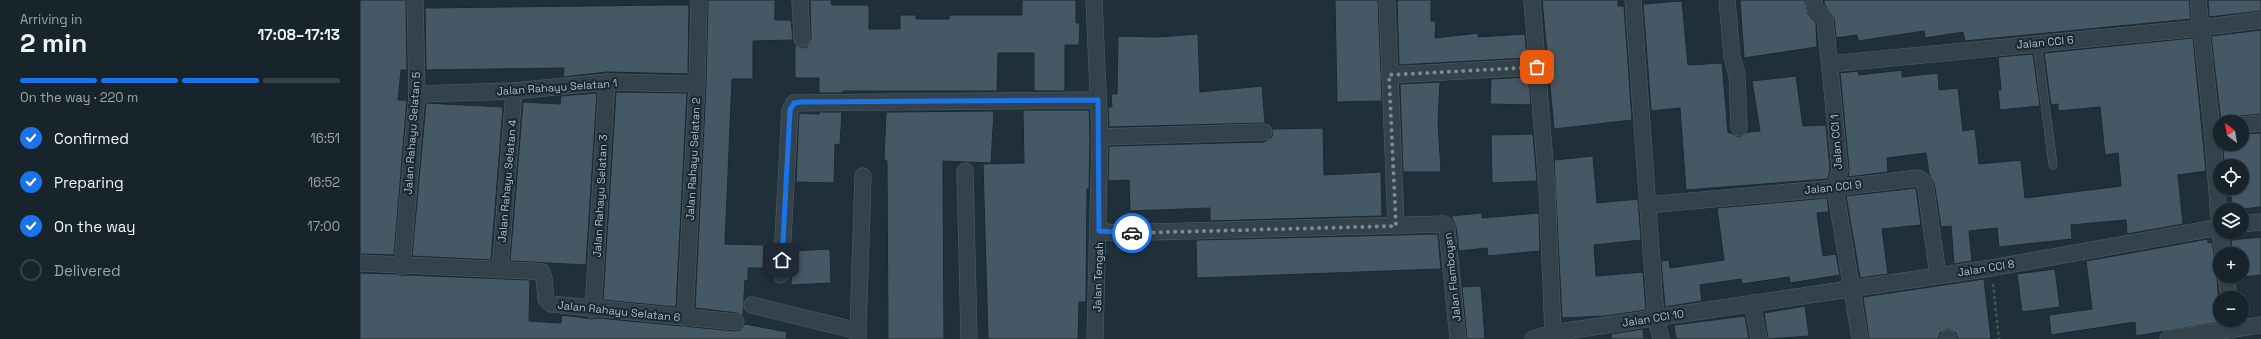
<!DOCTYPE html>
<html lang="en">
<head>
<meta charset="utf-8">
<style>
  :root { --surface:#18242c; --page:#253038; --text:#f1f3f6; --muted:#9fa4a9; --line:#364148; --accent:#1a73e8 }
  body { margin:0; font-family:"Space Grotesk",sans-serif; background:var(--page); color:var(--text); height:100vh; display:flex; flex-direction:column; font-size:15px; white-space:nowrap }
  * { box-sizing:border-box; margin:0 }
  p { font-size:13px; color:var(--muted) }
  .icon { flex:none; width:22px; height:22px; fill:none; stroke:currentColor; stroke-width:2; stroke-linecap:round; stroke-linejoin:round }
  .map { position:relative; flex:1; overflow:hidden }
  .sheet { display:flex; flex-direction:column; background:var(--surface); width:360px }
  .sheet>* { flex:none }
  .needle { width:26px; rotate:329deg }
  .controls { position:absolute; left:1853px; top:115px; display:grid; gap:8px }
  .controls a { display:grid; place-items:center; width:36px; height:36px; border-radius:50%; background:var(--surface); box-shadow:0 1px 3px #0004,0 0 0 1px var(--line); font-size:20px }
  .pin { position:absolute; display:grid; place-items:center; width:34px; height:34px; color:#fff; margin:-17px; border-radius:8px; box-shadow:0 2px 6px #0006 }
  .courier { position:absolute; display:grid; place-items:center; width:40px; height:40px; margin:-20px; border:3px solid #1a73e8; border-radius:50%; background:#fff; color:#222; box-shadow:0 1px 5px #0007 }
  .summary em { font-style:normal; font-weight:700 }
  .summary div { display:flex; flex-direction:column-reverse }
  .summary { display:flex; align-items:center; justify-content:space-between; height:68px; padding:0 20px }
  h1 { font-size:26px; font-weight:700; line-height:30px }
  .bar { display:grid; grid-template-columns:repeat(4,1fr); gap:6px 4px; align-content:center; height:48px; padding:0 20px }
  .bar i { height:5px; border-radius:3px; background:var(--line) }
  .bar .on { background:var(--accent) }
  .bar p { grid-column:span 4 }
  ol { padding:0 20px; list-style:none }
  li { display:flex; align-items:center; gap:12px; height:44px }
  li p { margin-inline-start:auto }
  li .icon { padding:4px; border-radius:50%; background:var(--accent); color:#fff; stroke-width:4 }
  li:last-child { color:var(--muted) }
  li i { width:22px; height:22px; border:2px solid var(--line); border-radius:50% }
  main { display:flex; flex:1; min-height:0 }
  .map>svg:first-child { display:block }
  .building { fill:#455865; stroke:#1b2932 }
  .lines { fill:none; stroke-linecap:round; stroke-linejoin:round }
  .lane-casing { stroke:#516069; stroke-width:9 }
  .street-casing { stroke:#516069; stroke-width:17 }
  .path { stroke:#3f5957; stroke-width:2.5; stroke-dasharray:3 3; stroke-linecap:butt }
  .lane { stroke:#34424b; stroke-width:8 }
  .street { stroke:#34424b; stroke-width:16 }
  .done { stroke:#7c8c97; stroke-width:4; stroke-dasharray:0 7.2 }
  .route { stroke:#1a73e8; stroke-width:5 }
  .labels { text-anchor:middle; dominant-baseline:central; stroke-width:4; stroke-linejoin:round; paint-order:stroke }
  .street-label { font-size:11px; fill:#aebdc8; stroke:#192730 }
</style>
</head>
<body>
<main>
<section class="sheet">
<div class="summary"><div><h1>2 min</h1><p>Arriving in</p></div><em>17:08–17:13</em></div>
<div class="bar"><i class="on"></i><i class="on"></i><i class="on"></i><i></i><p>On the way · 220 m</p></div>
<ol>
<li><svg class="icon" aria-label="check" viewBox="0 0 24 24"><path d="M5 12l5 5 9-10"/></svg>Confirmed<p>16:51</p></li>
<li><svg class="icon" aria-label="check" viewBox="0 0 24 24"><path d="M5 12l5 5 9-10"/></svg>Preparing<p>16:52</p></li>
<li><svg class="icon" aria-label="check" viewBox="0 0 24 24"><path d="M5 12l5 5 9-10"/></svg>On the way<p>17:00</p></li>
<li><i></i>Delivered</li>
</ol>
</section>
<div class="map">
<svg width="1901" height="339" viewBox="0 0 1901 339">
  <rect width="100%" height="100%" fill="#20303b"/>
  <g class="building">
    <path d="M0 0H46L47 70H41L38 100H47L34 255 0 254Z"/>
    <path d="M348 0H415V20H431L433 40 393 41V79H372L365 244 404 245 403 268H388V281L385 280 383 316 377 313 335 308 346 84Z"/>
    <path d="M450 0H471L472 5H509V29H540V15H556V19H589V15H662V0H716V23H720L719 45H705V91H674V53H638L637 91H483V93H459V78H435V45L442 48 447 47 451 39Z"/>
    <path d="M975 0H1018L1022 101 977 102Z"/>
    <path d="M1037 0H1071V21H1076L1075 38 1118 33V37L1165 34 1167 58 1039 65Z"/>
    <path d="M1182 0H1258V6H1264L1272 120 1194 129Z"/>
    <path d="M1380 0H1445L1448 14 1456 23 1457 47 1384 58Z"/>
    <path d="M1464 0H1829L1831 19 1605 41 1603 32 1565 38 1564 31 1498 41 1497 35 1476 38 1474 18 1464 4Z"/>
    <path d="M1848 0H1901V11L1849 17Z"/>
    <path d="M1322 1 1328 65 1362 63 1368 132 1379 137 1388 132 1400 131 1392 81 1436 76 1443 126 1466 125 1470 169 1468 179 1326 190 1320 108 1291 111 1283 4Z"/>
    <path d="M305 5H329L328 74 247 72 203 77 204 68 66 70 65 8Z"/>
    <path d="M1901 30V114L1881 116 1873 122H1861L1851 36Z"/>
    <path d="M838 34 840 92 902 86 905 123 749 127 748 107H752L751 94H757L758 36 798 37Z"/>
    <path d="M1833 38 1846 171 1818 175 1823 224 1767 234 1766 220 1711 225 1712 239 1639 247 1637 228 1609 231 1612 261 1594 264 1591 226 1581 227 1574 182 1569 174 1566 153 1527 158 1528 172 1488 177 1489 169 1480 73 1498 71 1499 75 1542 70V77L1578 73 1579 90 1598 88 1603 131 1615 129 1619 164 1661 160 1665 198 1761 186 1758 153 1745 155 1740 107 1698 111V104L1691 105 1684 53Z"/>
    <path d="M1673 54 1680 106 1640 110 1638 90H1641L1638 57Z"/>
    <path d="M1169 77 1171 105 1130 104 1131 79Z"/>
    <path d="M1080 82 1078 122 1081 172H1043L1040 84Z"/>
    <path d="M256 92 327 93 316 307 243 300Z"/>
    <path d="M237 93 226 265 150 261 163 102 200 104 201 96Z"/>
    <path d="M66 103 143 107 131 260 52 256Z"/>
    <path d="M663 110H729L730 137 729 189H727L726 302H719L718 339H628L623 164 664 163Z"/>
    <path d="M634 111 631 163 583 161 584 339H528L527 161 524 160 526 112Z"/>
    <path d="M459 112H482L480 145 475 144 474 183 436 182 439 113 459 114Z"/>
    <path d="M963 128 964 175 1021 172 1022 216 850 221V208L770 211 769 180 748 181 749 146 904 142 912 137 913 129Z"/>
    <path d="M1901 133V207L1873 210 1871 197H1867L1866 188H1882V166H1864L1863 144H1882V134Z"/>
    <path d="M1173 134 1177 181 1132 183 1131 135Z"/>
    <path d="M1233 156 1237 203 1278 199 1281 240 1234 245 1236 276 1283 272 1286 310 1245 316 1202 318 1194 160Z"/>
    <path d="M1556 188 1561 225 1522 229 1528 274 1500 278 1486 196Z"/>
    <path d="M1467 198 1469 212 1457 213 1463 256 1476 254 1480 275 1430 283 1429 277 1382 284 1381 279 1340 285 1342 301 1305 307 1301 261 1309 260 1310 268 1364 260 1357 208Z"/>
    <path d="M1122 213V218L1179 213 1180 251 1128 256 1127 248 1099 251 1096 227 1091 216Z"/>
    <path d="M1078 234 1081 269 837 278 836 240Z"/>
    <path d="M1901 237V275L1876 278V276H1882V254H1872L1871 240Z"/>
    <path d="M1848 239V243L1852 242 1855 259 1860 263 1857 277 1860 320 1867 321 1776 336 1775 322 1691 335 1689 315 1732 309 1726 261Z"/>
    <path d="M470 249 471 283 431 285 432 251Z"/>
    <path d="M1695 269 1700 307 1662 312 1657 274Z"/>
    <path d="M0 273 36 274 42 276 47 275 170 280 169 321 201 323 202 315 232 319 238 318 375 331 380 330 385 324 427 332 426 339H0Z"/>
    <path d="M1624 279 1631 339H1598L1596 333 1588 329 1580 333 1578 339H1509L1503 297Z"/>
    <path d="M1121 286 1125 339H1107L1102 287Z"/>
    <path d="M1445 306 1449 336 1408 339 1404 313Z"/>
    <path d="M1385 316 1389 339H1316L1314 325Z"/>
    <path d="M1283 329 1284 339H1251V334Z"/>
  </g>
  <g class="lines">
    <defs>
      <path id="lane" d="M1677 43 1693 165"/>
      <g id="street">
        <path d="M440 0 442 39"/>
        <path d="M734 0 740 137 735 339"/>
        <path d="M1027 0 1036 226"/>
        <path d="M1172 0 1187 188 1193 333"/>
        <path d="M1273 0 1296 318 1301 339"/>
        <path d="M1367 0 1372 57 1377 74 1379 128"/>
        <path d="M1454 0 1455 8 1465 19 1480 170 1475 188 1500 339"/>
        <path d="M1838 0 1852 129 1860 230"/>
        <path d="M1470 64 1841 28 1901 20"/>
        <path d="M1029 75 1177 67"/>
        <path d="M57 94 154 91 247 82 337 84"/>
        <path d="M1882 125 1901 123"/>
        <path d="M740 137 904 132"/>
        <path d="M605 171 609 339"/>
        <path d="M1287 205 1475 188 1558 178 1565 183 1578 275"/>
        <path d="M1882 224 1901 222"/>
        <path d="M739 231 753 233 1084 224 1087 228 1098 339"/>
        <path d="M1860 232 1863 254"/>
        <path d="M0 263 171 271 182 272 184 279 186 299 191 304 376 322"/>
        <path d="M42 267 57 94 55 0"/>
        <path d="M140 270 154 91"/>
        <path d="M421 275 430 110 434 103 738 100"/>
        <path d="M1866 276 1869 298"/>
        <path d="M1392 303 1399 339"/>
        <path d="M392 305 498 331V339"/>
        <path d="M233 310 247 82"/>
        <path d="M325 318 337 84 339 0"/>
        <path d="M498 331 503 176"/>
        <path d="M1588 338V339"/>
        <path d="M1173 339 1193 333 1631 268 1860 227"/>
        <path d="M1808 339 1901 325"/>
      </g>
    </defs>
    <use href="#lane" class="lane-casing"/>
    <use href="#street" class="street-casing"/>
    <path class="path" d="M1633 284 1639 339"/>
    <use href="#lane" class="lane"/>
    <use href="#street" class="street"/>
  </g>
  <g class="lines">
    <path class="done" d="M772 233 1036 226 1029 75 1177 67"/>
    <path class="route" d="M422 260 430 110 434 103 441 102 738 100 739 231 772 233"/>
  </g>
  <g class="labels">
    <g class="street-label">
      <text transform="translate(1685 42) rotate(-5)">Jalan CCI 6</text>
      <text transform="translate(197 87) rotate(-4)">Jalan Rahayu Selatan 1</text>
      <text transform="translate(52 133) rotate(-86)">Jalan Rahayu Selatan 5</text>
      <text transform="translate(1476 142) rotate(-94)">Jalan CCI 1</text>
      <text transform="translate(333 159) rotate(-87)">Jalan Rahayu Selatan 2</text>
      <text transform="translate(147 181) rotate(-85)">Jalan Rahayu Selatan 4</text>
      <text transform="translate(1473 187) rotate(-6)">Jalan CCI 9</text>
      <text transform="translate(240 196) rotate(-87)">Jalan Rahayu Selatan 3</text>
      <text transform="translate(1626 268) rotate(-9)">Jalan CCI 8</text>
      <text transform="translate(738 277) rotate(-88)">Jalan Tengah</text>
      <text transform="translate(1092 277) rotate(-96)">Jalan Flamboyan</text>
      <text transform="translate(259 311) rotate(6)">Jalan Rahayu Selatan 6</text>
      <text transform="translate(1293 318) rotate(-9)">Jalan CCI 10</text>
    </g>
  </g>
</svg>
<div class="controls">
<a><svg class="needle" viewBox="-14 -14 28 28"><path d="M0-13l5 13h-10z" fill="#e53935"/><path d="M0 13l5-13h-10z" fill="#9fa4a9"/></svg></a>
<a><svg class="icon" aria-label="locate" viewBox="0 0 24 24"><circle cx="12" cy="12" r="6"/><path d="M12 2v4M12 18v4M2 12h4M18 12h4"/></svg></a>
<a><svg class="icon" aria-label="layers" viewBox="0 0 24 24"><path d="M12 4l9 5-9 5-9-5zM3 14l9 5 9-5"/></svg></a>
<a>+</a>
<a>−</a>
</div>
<div class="pin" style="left:1177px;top:67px;background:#ea580c"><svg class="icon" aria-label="bag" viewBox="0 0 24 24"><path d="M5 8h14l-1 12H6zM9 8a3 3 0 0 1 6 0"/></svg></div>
<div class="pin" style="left:422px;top:260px;background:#1f2937"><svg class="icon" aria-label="home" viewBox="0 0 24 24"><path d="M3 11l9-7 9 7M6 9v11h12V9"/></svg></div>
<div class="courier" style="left:772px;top:233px"><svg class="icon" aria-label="car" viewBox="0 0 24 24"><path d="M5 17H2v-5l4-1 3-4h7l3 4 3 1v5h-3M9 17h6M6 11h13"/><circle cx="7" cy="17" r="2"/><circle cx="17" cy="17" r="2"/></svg></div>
</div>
</main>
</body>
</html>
